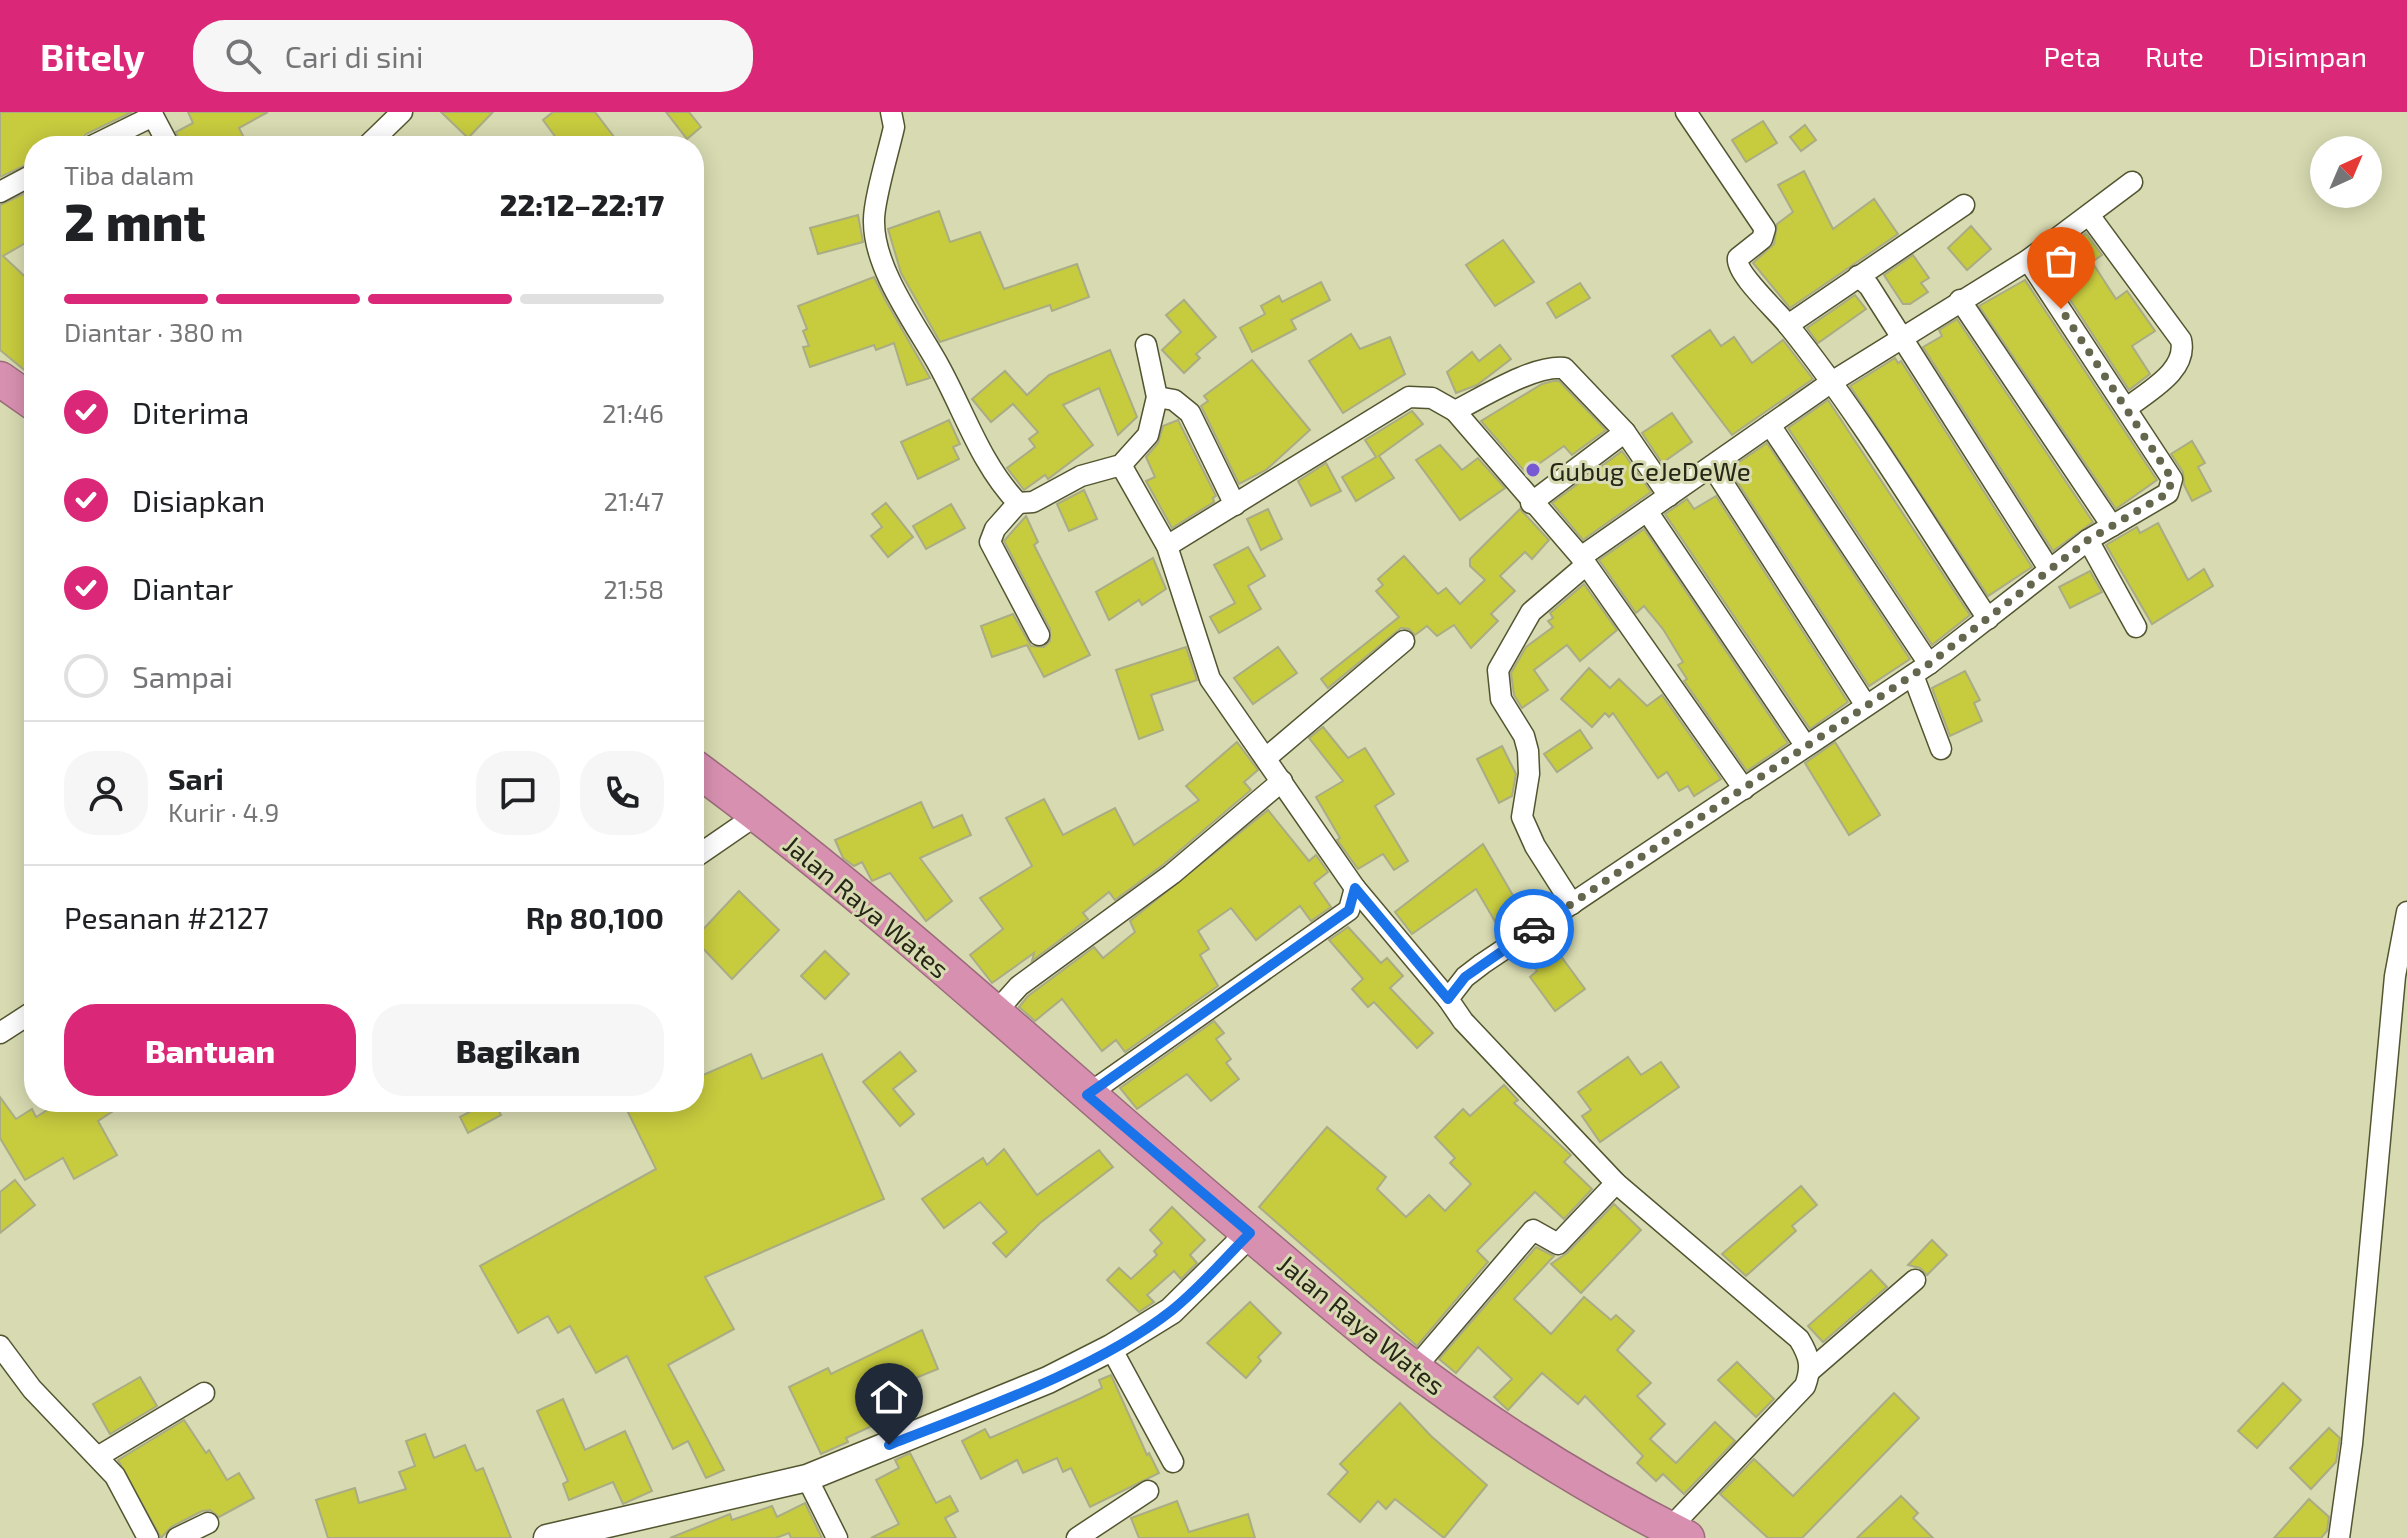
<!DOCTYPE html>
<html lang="id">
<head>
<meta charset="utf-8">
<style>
  :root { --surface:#fff; --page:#f6f6f6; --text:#202124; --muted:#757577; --line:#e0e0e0; --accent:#db2777 }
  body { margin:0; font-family:"Exo 2",sans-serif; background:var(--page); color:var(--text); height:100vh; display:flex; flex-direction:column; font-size:30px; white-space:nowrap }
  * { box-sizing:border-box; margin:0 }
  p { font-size:26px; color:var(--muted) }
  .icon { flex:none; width:44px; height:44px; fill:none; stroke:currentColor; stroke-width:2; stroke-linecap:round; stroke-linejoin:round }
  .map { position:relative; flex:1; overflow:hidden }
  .side { position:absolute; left:24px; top:24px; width:680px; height:976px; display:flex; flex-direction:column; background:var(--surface); border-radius:32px; box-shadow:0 4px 20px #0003 }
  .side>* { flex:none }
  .needle { width:52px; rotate:44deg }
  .buttons { position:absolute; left:2310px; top:24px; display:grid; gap:16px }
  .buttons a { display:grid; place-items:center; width:72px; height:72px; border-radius:50%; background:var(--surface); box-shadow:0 4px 20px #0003; font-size:40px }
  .pin { position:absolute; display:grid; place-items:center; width:68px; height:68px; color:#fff; margin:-82px -34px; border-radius:50% 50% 50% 0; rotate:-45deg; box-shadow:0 0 8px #0007 }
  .pin .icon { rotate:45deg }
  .courier { position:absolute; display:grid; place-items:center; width:80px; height:80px; margin:-40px; border:6px solid #1a73e8; border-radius:50%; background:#fff; color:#222; box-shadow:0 2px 10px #0007 }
  .overview em { font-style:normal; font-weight:800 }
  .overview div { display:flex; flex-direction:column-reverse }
  .overview { display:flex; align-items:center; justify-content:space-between; height:136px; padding:0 40px }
  h1 { font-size:52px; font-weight:800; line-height:60px }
  .bar { display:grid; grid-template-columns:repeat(4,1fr); gap:12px 8px; align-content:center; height:96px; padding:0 40px }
  .bar i { height:10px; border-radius:6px; background:var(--line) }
  .bar .selected { background:var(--accent) }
  .bar p { grid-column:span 4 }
  .line { display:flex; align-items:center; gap:20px; padding:0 40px; border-top:2px solid var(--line) }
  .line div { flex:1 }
  .round { display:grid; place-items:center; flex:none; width:84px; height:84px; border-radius:32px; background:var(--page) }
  ol { padding:0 40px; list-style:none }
  li { display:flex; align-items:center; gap:24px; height:88px }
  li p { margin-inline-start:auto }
  li .icon { padding:8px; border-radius:50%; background:var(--accent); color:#fff; stroke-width:4 }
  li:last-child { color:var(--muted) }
  li i { width:44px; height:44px; border:4px solid var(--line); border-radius:50% }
  .primary-button { display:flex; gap:16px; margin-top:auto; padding:16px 40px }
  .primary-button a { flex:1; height:92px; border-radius:32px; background:var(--accent); color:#fff; font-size:32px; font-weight:800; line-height:92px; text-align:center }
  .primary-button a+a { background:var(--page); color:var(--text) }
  header { display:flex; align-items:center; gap:48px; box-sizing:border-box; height:112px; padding:0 40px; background:var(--accent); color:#fff }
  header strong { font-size:38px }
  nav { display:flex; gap:44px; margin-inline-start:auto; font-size:28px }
  .search { width:560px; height:72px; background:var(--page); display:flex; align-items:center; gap:20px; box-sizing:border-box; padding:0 28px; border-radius:32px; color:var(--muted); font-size:30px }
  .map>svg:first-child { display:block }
  .building { fill:#c7cb3e; stroke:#a9ac84; stroke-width:2 }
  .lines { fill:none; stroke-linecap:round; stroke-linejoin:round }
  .street-casing { stroke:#535530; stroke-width:23 }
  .secondary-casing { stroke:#535530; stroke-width:29 }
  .highway-casing { stroke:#9a6b7b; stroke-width:37 }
  .street { stroke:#fff; stroke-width:20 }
  .secondary { stroke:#fff; stroke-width:26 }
  .highway { stroke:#d890b1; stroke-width:34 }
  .done { stroke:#64664d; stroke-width:8; stroke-dasharray:0 14.4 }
  .route { stroke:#1a73e8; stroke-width:10 }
  .poi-dot { fill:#7759d3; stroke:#d8dbb1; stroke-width:3 }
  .labels { text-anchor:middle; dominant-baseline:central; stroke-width:6; stroke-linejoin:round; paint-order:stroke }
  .poi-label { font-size:26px; fill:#262717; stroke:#d8dbb1; text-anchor:start }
  .street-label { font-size:26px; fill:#262717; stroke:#d8dbb1 }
</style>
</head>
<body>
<header>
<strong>Bitely</strong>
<div class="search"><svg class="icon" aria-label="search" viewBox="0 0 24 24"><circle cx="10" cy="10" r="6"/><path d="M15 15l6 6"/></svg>Cari di sini</div>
<nav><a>Peta</a><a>Rute</a><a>Disimpan</a></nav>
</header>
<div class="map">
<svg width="2407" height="1426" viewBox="0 0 2407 1426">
  <rect width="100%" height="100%" fill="#d8dbb1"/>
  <g class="building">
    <path d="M0 0H132L86 22 77 34H34V49L0 65Z"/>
    <path d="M188 0H268L239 16 248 34H182L176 20 193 11Z"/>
    <path d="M441 0H493L468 26Z"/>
    <path d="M553 0H595L621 34H562L543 8Z"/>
    <path d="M666 0H689L701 15 687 27Z"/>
    <path d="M1763 9 1777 31 1746 50 1732 28Z"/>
    <path d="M1805 13 1816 28 1801 39 1790 25Z"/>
    <path d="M1804 59 1833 117 1874 87 1898 122 1790 196 1753 151 1774 132 1777 112 1793 100 1778 73Z"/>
    <path d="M34 77V126L3 144 34 173V266L0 238V93Z"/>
    <path d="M939 99 950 130 980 120 1004 177 1077 152 1089 185 1052 199 1050 193 940 230 901 161 888 117Z"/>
    <path d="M858 103 863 130 818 142 810 116Z"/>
    <path d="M1971 114 1991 137 1967 158 1948 136Z"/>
    <path d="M2086 121 2102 143 2092 150 2116 187 2127 179 2155 219 2132 234 2150 262 2129 278 2048 154Z"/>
    <path d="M1503 128 1534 170 1495 194 1466 153Z"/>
    <path d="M1913 143 1929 166 1921 171 1928 180 1910 192H1903L1884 163Z"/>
    <path d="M874 165 887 191 930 266 907 273 894 231 876 238 874 233 810 255 803 235 809 234 803 219 807 217 798 194Z"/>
    <path d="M2025 168 2157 368 2116 397 1979 194Z"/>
    <path d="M1321 170 1330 188 1291 208 1296 217 1252 240 1240 216 1265 202 1261 194 1279 184 1282 190Z"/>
    <path d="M1580 171 1590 186 1556 206 1547 191Z"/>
    <path d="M1855 183 1866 197 1818 231 1807 216Z"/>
    <path d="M1184 188 1216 225 1196 242 1200 246 1184 261 1162 238 1181 220 1166 203Z"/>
    <path d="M1957 207 2093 410 2053 439 1923 235 1942 224 1939 218Z"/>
    <path d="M1710 218 1721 234 1734 225 1752 251 1783 228 1813 267 1732 323 1672 244Z"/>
    <path d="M1351 222 1360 237 1390 225 1405 262 1343 301 1309 249Z"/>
    <path d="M1500 233 1511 247 1477 273 1456 281 1447 260 1472 240 1479 249Z"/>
    <path d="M1110 238 1137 305 1118 323 1099 276 1063 293 1093 333 1048 367 1045 363 1024 378 1007 356 1035 335 1029 327 1038 320 1013 292 991 310 972 287 1005 259 1027 283 1049 263Z"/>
    <path d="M1895 246 1898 251 1901 249 2032 455 1988 484 1850 274Z"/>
    <path d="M1252 248 1310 318 1266 358 1239 372 1201 294 1208 289 1204 284Z"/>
    <path d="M1553 269H1559L1606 318 1572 343 1564 334 1526 361 1481 309 1542 272Z"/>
    <path d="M1828 288 1970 503 1932 533 1788 316Z"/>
    <path d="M1412 299 1423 312 1379 344 1394 366 1356 389 1342 365 1376 345 1365 328Z"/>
    <path d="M1672 301 1692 330 1662 351 1642 321Z"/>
    <path d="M949 308 960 332 953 335 959 347 918 367 901 330Z"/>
    <path d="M1178 308 1216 384 1213 386 1214 390 1172 416 1146 369 1155 365 1146 345 1158 331 1163 314Z"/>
    <path d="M2192 329 2205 351 2198 355 2211 379 2192 389 2184 373 2183 360 2171 342Z"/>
    <path d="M1767 331 1910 547 1869 574 1729 357Z"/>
    <path d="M1440 333 1462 358 1478 346 1505 376 1460 408 1416 348Z"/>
    <path d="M1622 339 1651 380 1583 428 1552 391Z"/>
    <path d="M1326 351 1341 379 1311 394 1298 369Z"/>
    <path d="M1084 378 1097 407 1069 419 1057 392Z"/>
    <path d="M1716 384 1848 590 1810 617 1665 402 1687 387 1694 397Z"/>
    <path d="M886 391 913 425 888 445 871 424 882 415 872 402Z"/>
    <path d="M951 392 965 416 926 437 913 414Z"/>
    <path d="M1268 397 1282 427 1261 438 1247 407Z"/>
    <path d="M1520 397 1549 428 1532 447 1525 440 1500 464 1515 479 1491 502 1498 509 1471 536 1454 513 1437 524 1427 514 1415 523 1409 517 1401 516 1328 576 1321 567 1399 505 1376 479 1383 473 1378 467 1404 444 1438 482 1446 476 1460 492 1485 468 1470 454V447Z"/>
    <path d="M1026 404 1038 430 1034 433 1090 543 1044 565 1027 533 992 545 981 514 1013 502 1031 534 1044 535 1050 529V517L1004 429Z"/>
    <path d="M2158 411 2188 468 2204 457 2213 474 2152 512 2106 433 2137 415 2140 421Z"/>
    <path d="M1644 417 1788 631 1747 659 1684 569 1687 567 1678 553 1683 550 1663 517 1644 494 1636 501 1599 448Z"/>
    <path d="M1248 435 1265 464 1248 474 1261 497 1219 521 1210 505 1235 491 1214 453Z"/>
    <path d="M1153 446 1166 477 1142 493 1139 488 1109 508 1096 480Z"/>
    <path d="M2090 459 2102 480 2070 496 2059 475Z"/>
    <path d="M1584 472 1617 518 1580 549 1567 533 1534 558 1548 578 1522 596 1514 583 1511 561 1526 535 1553 515 1548 509 1553 506 1550 501Z"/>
    <path d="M1186 535 1197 568 1151 583 1163 618 1139 627 1116 558Z"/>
    <path d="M1278 535 1297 561 1253 592 1234 566Z"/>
    <path d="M1589 556 1610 576 1619 567 1647 594 1662 583 1721 667 1694 684 1688 674 1679 679 1667 660 1658 666 1613 601 1609 605 1605 601 1592 615 1561 587Z"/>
    <path d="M1965 559 1980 588 1974 591 1982 609 1950 624 1932 576Z"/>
    <path d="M1323 615 1348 646 1365 636 1394 682 1375 694 1408 749 1394 758 1383 742 1358 757 1337 728 1340 726 1316 685 1343 669 1309 626Z"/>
    <path d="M1580 618 1592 636 1557 660 1544 642Z"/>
    <path d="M1237 630 1258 658 1244 670 1251 678 1164 752 1115 788 1109 780 1083 801 1088 807 1032 849 1034 841 992 871 970 843 1003 817 980 786 1032 754 1006 706 1044 687 1063 723 1115 696 1134 733 1199 688 1186 674Z"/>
    <path d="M1835 630 1880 703 1849 723 1805 651Z"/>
    <path d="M1502 634 1516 662 1512 684 1499 691 1477 647Z"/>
    <path d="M921 690 933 716 962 703 971 723 920 746 952 789 926 809 890 761 872 769 862 750 854 754 843 746 835 728Z"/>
    <path d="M1268 698 1309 749 1316 743 1328 760 1314 771 1331 795 1311 809 1300 794 1256 828 1231 796 1198 819 1209 837 1200 843 1218 874 1125 940 1116 928 1102 939 1062 887 1035 909 1019 895 1028 884 1094 835 1103 846 1135 820 1130 809Z"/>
    <path d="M1483 732 1525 804 1500 818 1476 777 1412 822 1395 800Z"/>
    <path d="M739 779 779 818 732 867 694 827Z"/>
    <path d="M1348 815 1381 851 1387 846 1403 864 1390 876 1433 921 1417 936 1374 890 1368 895 1352 877 1363 867 1329 828Z"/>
    <path d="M825 839 849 862 825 887 801 864Z"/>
    <path d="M1546 843 1551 850 1560 843 1585 877 1555 899 1530 865 1537 859 1533 853Z"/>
    <path d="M1214 909 1224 921 1216 927 1231 947 1226 951 1239 967 1211 989 1187 962 1137 997 1120 976Z"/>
    <path d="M900 940 916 959 893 977 914 1002 900 1014 863 970Z"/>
    <path d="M751 942 762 967 822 942 884 1087 705 1165 734 1217 668 1253 724 1358 706 1366 688 1329 673 1337 627 1244 596 1261 570 1214 558 1221 548 1204 518 1221 480 1154 656 1057 623 990H694V967Z"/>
    <path d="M1628 945 1641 963 1661 950 1679 975 1600 1030 1582 1004 1591 998 1578 980Z"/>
    <path d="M1504 973 1518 988 1514 991 1571 1043 1564 1050 1592 1077 1564 1107 1535 1080 1477 1139 1488 1150 1417 1234 1259 1095 1327 1015 1386 1065 1377 1077 1406 1105 1429 1083 1445 1099 1471 1072 1450 1051 1455 1046 1435 1025 1463 997 1470 1004Z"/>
    <path d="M0 985 16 1007 32 997 36 1005 60 990H127L98 1009 117 1043 74 1067 63 1046 25 1068 0 1026Z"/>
    <path d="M488 990H494L501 1003 468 1021 460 1005Z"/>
    <path d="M1004 1037 1037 1083 1099 1038 1113 1055 1040 1111 1006 1145 993 1131 1007 1120 980 1090 944 1116 922 1087 983 1046 987 1053Z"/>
    <path d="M15 1068 35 1093 0 1121V1080Z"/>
    <path d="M1801 1074 1817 1093 1792 1114 1796 1119 1746 1164 1722 1142Z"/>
    <path d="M1614 1092 1641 1118 1581 1181 1551 1152 1567 1141Z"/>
    <path d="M1172 1095 1205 1128 1190 1143 1197 1151 1181 1167 1174 1159 1147 1183 1154 1190 1139 1200 1107 1168 1119 1156 1131 1167 1157 1143 1154 1139 1162 1131 1150 1118Z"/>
    <path d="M1932 1128 1947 1143 1927 1163 1920 1156 1908 1153Z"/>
    <path d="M1536 1135 1554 1144 1514 1187 1551 1222 1584 1185 1611 1208 1616 1203 1634 1219 1617 1238 1651 1271 1637 1284 1665 1312 1650 1327 1676 1351 1715 1310 1735 1329 1684 1382 1663 1362 1656 1369 1637 1351 1643 1344 1585 1284 1578 1292 1542 1261 1508 1298 1494 1285 1512 1267 1478 1235 1456 1261 1439 1247Z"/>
    <path d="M1871 1158 1887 1175 1823 1230 1808 1214Z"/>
    <path d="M1250 1190 1281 1221 1258 1245 1261 1249 1246 1266 1207 1231Z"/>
    <path d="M922 1218 938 1257 891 1276 895 1284 882 1290 889 1306 846 1326 848 1330 821 1342 789 1275 828 1256 831 1262Z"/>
    <path d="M1737 1250 1774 1287 1756 1305 1718 1268Z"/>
    <path d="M1111 1263 1147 1343 1149 1341 1159 1361 1090 1395 1071 1356 1063 1360 1057 1346 1023 1361 1017 1348 981 1367 962 1329 985 1317 990 1326 1079 1287 1102 1276 1099 1268Z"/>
    <path d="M140 1265 157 1294 110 1322 93 1292Z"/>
    <path d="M2283 1271 2301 1288 2257 1336 2238 1319Z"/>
    <path d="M1894 1281 1919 1306 1802 1426H1768L1720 1382 1754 1347 1793 1384Z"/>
    <path d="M563 1287 585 1338 625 1319 652 1379 623 1392 613 1370 569 1388 563 1372 568 1369 537 1299Z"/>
    <path d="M1400 1291 1431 1324 1487 1373 1444 1426 1395 1387 1386 1397 1378 1389 1360 1410 1328 1382 1348 1360 1340 1352Z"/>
    <path d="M184 1308 206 1341 209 1338 227 1368 239 1361 254 1386 219 1405 210 1398 202 1399 171 1415 161 1426 118 1348Z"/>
    <path d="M2329 1316 2340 1326 2336 1350 2311 1377 2290 1356Z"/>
    <path d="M425 1322 434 1346 465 1333 476 1359 483 1356 511 1426H328L316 1388 355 1376 359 1391 406 1377 399 1360 415 1354 406 1329Z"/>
    <path d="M910 1341 936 1391 950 1384 958 1399 945 1406 956 1426H871L899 1412 876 1368 899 1356 895 1348Z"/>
    <path d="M1901 1384 1918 1401 1913 1406 1933 1426H1857Z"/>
    <path d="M2309 1387 2329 1405 2327 1419 2321 1426H2274Z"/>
    <path d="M1177 1389 1189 1420 1248 1402 1255 1426H1139L1131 1406Z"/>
    <path d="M805 1391 822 1426H791L789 1421 776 1426H670L730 1402 732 1408 772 1394 777 1405Z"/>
  </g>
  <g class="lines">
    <defs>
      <g id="street">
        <path d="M151 0 169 34"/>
        <path d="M891 0 894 15C889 38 873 90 874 110 874 158 917 214 939 254 964 299 981 353 1018 391L1033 390 1081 364 1121 353 1148 323 1157 285 1146 233"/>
        <path d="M1686 0 1765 117 1762 127 1738 146C1735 161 1777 199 1788 213 1862 305 1923 409 1988 507"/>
        <path d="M92 34 153 4"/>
        <path d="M367 34 402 0"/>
        <path d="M0 80 34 62"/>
        <path d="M2089 103 2181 228C2188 259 2148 279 2127 296"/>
        <path d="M1858 164 1869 174 2049 457"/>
        <path d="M1960 188 2112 414"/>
        <path d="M1788 213 1964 93"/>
        <path d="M1157 285 1174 288 1190 301 1235 393"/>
        <path d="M1455 299 1581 445 1744 677"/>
        <path d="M1770 313 1929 552"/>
        <path d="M1625 320 1669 384"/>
        <path d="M1712 354 1865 592"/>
        <path d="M1018 391 995 417 990 430 1039 523"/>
        <path d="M1647 399 1805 633"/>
        <path d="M2088 428 2136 515"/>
        <path d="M1167 434 1409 285 1432 286 1455 299C1483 285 1533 253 1564 256L1625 320 1531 391"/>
        <path d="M1581 445 1830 271 2028 148 2132 70"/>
        <path d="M1913 563 1941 637"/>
        <path d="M1266 646 1404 529"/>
        <path d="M694 746 758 702"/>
        <path d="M1355 776 1448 887"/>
        <path d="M1572 792 1535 734 1522 705 1529 662 1528 639 1524 624 1501 587 1498 558 1531 500 1586 453"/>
        <path d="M994 902 1019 874 1172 762 1282 669"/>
        <path d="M0 921 34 899"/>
        <path d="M1087 983 1349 798 1355 776 1210 567 1167 434 1121 353"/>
        <path d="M0 1234 32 1277 115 1364 148 1426"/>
        <path d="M1111 1236 1173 1350"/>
        <path d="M1415 1256 1533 1118 1558 1132 1616 1071"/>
        <path d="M1811 1258 1915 1168"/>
        <path d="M99 1344 204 1281"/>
        <path d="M807 1366 837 1426"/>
        <path d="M1669 1417 1805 1274C1812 1255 1810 1245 1799 1227L1616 1071 1463 909 1448 887 1465 865 1482 852 1929 552 2088 428 2168 381 2172 367 2028 148"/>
        <path d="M177 1426 208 1411"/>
        <path d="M1077 1426 1148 1379"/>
        <path d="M2339 1426 2352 1332 2395 864 2407 800"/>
      </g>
      <path id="secondary" d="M547 1426 807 1366 1048 1268 1111 1236 1171 1199 1250 1121"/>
      <g id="highway">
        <path d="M0 267 34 291"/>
        <path d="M694 655C886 796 1060 961 1242 1115 1289 1154 1335 1195 1383 1233 1478 1307 1580 1372 1687 1426"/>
      </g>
    </defs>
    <use href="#street" class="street-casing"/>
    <use href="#secondary" class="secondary-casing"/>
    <use href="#highway" class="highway-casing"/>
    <use href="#street" class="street"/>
    <use href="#secondary" class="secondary"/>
    <use href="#highway" class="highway"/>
  </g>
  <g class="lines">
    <path class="done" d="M1534 817 1929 552 2088 428 2168 381 2172 367 2061 197"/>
    <path class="route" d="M889 1333C978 1298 1096 1258 1171 1199 1200 1176 1224 1147 1250 1121L1087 983 1349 798 1355 776 1448 887 1465 865 1534 817"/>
  </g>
  <circle class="poi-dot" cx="1533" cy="358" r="8"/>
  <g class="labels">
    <g class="poi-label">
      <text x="1549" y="358">Gubug CeJeDeWe</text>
    </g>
    <g class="street-label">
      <text transform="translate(867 794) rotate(40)">Jalan Raya Wates</text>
      <text transform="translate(1362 1212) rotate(39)">Jalan Raya Wates</text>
    </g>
  </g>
</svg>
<div class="buttons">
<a><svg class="needle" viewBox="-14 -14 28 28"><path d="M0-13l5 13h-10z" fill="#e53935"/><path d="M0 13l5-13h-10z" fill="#757577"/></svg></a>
</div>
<div class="pin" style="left:2061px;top:197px;background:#ea580c"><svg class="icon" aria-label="bag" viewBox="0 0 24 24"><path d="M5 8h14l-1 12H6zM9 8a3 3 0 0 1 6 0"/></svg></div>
<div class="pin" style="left:889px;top:1333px;background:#1f2937"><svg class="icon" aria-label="home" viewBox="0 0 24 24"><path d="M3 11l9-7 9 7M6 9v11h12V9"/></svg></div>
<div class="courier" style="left:1534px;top:817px"><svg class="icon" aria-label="car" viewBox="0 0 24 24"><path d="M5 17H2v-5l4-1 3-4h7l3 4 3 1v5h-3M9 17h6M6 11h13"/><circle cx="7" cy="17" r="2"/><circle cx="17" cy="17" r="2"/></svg></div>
<section class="side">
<div class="overview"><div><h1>2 mnt</h1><p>Tiba dalam</p></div><em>22:12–22:17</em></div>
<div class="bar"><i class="selected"></i><i class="selected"></i><i class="selected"></i><i></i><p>Diantar · 380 m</p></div>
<ol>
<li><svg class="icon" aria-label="check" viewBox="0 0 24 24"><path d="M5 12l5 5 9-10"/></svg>Diterima<p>21:46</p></li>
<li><svg class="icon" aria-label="check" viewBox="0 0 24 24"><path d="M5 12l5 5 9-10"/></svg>Disiapkan<p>21:47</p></li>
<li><svg class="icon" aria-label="check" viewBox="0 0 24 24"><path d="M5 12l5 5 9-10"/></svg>Diantar<p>21:58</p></li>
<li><i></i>Sampai</li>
</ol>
<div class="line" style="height:144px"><a class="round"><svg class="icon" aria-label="person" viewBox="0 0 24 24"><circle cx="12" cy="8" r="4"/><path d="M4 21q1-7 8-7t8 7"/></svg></a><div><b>Sari</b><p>Kurir · 4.9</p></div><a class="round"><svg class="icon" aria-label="chat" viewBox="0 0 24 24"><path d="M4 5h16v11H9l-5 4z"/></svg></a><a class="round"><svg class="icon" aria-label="phone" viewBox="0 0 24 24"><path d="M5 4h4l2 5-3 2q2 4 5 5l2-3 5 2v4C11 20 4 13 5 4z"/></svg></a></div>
<div class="line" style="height:104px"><div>Pesanan #2127</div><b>Rp 80,100</b></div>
<div class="primary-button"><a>Bantuan</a><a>Bagikan</a></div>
</section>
</div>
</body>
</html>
